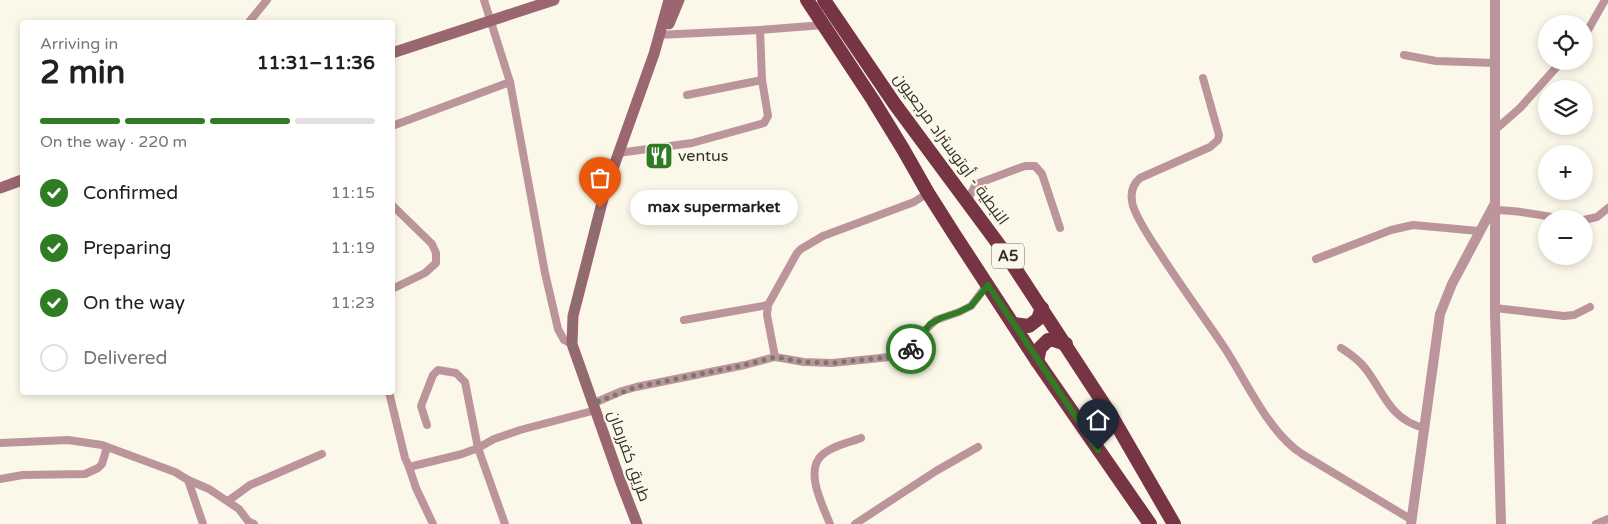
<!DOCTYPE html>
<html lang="en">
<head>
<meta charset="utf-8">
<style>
  :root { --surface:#fff; --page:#f2f2f2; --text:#202124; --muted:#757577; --line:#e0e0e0; --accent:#307c24 }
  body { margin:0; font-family:"Varela Round",Cairo,sans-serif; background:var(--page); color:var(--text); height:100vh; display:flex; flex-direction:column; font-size:19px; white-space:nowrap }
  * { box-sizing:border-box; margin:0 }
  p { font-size:16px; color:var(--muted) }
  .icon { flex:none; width:28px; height:28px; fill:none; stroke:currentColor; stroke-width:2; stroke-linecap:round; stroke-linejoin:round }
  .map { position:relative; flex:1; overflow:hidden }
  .details { position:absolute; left:20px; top:20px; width:375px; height:375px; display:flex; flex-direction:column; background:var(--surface); border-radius:5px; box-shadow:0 2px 8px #0003 }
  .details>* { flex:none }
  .fabs { position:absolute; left:1538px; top:15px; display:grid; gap:10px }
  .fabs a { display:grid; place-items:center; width:55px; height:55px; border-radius:50%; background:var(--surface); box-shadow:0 2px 8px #0003; font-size:25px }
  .pin { position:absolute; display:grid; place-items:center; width:42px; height:42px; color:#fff; margin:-51px -21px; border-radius:50% 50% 50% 0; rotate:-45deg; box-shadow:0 0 5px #0007 }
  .pin .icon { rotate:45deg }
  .courier { position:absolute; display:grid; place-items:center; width:50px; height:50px; margin:-25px; border:4px solid #307c24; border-radius:50%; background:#fff; color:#222; box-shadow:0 1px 6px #0007 }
  .bubble { position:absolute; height:35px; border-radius:18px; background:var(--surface); box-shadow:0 2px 8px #0003; font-size:16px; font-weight:700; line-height:35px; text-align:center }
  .overview em { font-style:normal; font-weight:700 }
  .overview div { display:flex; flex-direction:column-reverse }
  .overview { display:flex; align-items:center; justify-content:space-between; height:85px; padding:0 20px }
  h1 { font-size:32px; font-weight:700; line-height:38px }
  .bar { display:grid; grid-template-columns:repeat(4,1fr); gap:8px 5px; align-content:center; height:60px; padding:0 20px }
  .bar i { height:6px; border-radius:4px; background:var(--line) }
  .bar .on { background:var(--accent) }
  .bar p { grid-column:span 4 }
  ol { padding:0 20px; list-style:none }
  li { display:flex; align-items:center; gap:15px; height:55px }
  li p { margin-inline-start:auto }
  li .icon { padding:5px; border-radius:50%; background:var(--accent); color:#fff; stroke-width:4 }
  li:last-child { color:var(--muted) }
  li i { width:28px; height:28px; border:2px solid var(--line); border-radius:50% }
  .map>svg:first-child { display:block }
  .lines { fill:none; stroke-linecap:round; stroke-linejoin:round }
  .minor { stroke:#bb959b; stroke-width:8 }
  .tertiary { stroke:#bb959b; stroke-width:10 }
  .secondary { stroke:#9a666f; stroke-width:11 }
  .trunk { stroke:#763444; stroke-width:14 }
  .done { stroke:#79776e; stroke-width:5; stroke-dasharray:0 9 }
  .route { stroke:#307c24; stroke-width:6 }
  .labels { text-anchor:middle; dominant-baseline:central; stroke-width:4.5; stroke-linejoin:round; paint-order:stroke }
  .shield { fill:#fcf8e9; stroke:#6f6d64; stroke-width:1 }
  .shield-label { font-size:15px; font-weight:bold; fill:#32312b }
  .street-label { font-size:16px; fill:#32312b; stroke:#fcf8e9 }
  .poi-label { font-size:16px; fill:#32312b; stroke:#fcf8e9; text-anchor:start }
</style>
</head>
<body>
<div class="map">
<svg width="1608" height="524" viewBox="0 0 1608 524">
  <rect width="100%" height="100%" fill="#fcf8e9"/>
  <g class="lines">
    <g class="minor">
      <path d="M484 0 510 82 545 273 558 329 564 340 572 344"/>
      <path d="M249 22 267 0"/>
      <path d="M658 35 760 30 824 25"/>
      <path d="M1584 37 1605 0"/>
      <path d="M1404 55 1436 61 1495 63"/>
      <path d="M1203 78 1219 135 1218 140 1210 147 1140 178C1132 185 1130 195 1133 206 1139 223 1151 240 1161 255 1181 286 1203 316 1224 347 1246 380 1268 432 1302 454L1412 520"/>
      <path d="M687 95 762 80"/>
      <path d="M392 126 510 82"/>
      <path d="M1495 130 1520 108 1562 61"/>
      <path d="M618 153 692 143 764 123 768 116 762 80 760 30"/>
      <path d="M967 201 975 186 979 183 1025 166H1035L1042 174 1060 228"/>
      <path d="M392 205 432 244 436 253V263L425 273 392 289"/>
      <path d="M1495 210C1521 210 1541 216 1566 219"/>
      <path d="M1584 220 1597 217 1608 208"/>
      <path d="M1316 259 1391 230 1413 225 1479 231"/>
      <path d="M1495 308 1564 316 1574 315 1590 307"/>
      <path d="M684 320 768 305"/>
      <path d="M1341 348C1350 354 1358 359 1365 368 1384 392 1389 419 1424 428"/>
      <path d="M775 357 767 315 768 305 797 253 801 249 823 236 914 202 928 193"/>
      <path d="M389 392 405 458 409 467 462 454 478 448 494 439 520 430 596 410"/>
      <path d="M594 403 622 391 636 387 745 365 775 357 804 362 832 363 890 357 911 349 924 331 936 320 959 312 971 306 987 285"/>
      <path d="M427 425 421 406 433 375 438 370 456 373 465 382 478 448 505 524"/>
      <path d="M0 443 68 440 102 445 175 472 188 480 209 489 239 509 248 521 254 524"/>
      <path d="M409 467 416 488 433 524"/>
      <path d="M0 479 23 475 85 474 98 468 102 464 107 447"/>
      <path d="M188 480 203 524"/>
      <path d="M228 501 250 485 322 454"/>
      <path d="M830 524C823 506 804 471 822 455 832 446 848 443 861 438"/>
      <path d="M855 524 936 471 978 447"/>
      <path d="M1596 524 1608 519"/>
    </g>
    <g class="tertiary">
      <path d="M1495 0V314L1501 524"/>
      <path d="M1411 524 1440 314 1452 284 1494 205"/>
    </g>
    <g class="secondary">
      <path d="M669 24 679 0"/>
      <path d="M392 53 554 0"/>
      <path d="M0 188 22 180"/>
      <path d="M637 524 620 480 572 344 573 316 605 191 654 54 669 0"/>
    </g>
    <g class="trunk">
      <path d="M807 0 873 100 903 149 928 193 954 234 1037 361 1150 524"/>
      <path d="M824 0 894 103 1005 253 1111 415 1174 524"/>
      <path d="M1013 324 1029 326 1038 319 1042 308"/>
      <path d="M1037 361 1040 348 1048 340H1054L1066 344"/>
    </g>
  </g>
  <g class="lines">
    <path class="done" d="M600 208 573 316 572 344 594 403 636 387 745 365 775 357 804 362 832 363 890 357 911 349"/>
    <path class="route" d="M911 349 930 324 941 318 959 312 971 306 988 285 1098 450"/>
  </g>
  <defs>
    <symbol id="restaurant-square" viewBox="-11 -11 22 22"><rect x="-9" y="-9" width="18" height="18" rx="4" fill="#307c24" stroke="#fcf8e9"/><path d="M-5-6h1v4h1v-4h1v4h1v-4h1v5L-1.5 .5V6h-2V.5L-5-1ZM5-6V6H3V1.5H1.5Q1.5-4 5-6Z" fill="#fff"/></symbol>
  </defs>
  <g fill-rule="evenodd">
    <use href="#restaurant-square" x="643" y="140" width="32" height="32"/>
  </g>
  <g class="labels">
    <rect class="shield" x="992" y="243.5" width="32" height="25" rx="4"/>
    <g class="shield-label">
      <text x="1008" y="256">A5</text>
    </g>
    <g class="street-label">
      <text transform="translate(951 149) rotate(54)">النبطية - أوتوستراد مرجعيون</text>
      <text transform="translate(629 456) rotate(70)">طريق كفررمان</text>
    </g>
    <g class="poi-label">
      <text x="678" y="156">ventus</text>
    </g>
  </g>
</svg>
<div class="fabs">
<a><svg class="icon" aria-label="locate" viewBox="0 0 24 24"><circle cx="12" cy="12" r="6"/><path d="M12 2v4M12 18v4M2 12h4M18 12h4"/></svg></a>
<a><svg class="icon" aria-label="layers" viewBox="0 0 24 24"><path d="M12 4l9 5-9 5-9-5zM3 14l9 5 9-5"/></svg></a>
<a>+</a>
<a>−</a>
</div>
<div class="pin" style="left:600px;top:208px;background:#ea580c"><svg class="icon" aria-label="bag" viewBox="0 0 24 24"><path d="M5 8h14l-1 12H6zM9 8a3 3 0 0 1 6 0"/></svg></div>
<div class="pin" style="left:1098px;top:450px;background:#1f2937"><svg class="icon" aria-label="home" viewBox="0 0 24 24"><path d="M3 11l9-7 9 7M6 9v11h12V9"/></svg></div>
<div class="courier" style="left:911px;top:349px"><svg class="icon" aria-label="bike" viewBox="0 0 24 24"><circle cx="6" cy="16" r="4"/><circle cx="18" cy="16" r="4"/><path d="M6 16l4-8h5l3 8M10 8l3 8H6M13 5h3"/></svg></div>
<div class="bubble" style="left:630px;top:190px;width:168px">max supermarket</div>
<section class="details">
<div class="overview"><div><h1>2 min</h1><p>Arriving in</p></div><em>11:31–11:36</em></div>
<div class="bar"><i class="on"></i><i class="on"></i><i class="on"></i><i></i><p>On the way · 220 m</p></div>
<ol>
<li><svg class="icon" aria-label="check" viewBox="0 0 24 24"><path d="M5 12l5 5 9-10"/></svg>Confirmed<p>11:15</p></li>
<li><svg class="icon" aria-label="check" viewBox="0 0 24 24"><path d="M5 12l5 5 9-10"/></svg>Preparing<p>11:19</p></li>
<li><svg class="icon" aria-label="check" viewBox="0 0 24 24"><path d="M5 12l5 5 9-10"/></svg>On the way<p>11:23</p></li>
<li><i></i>Delivered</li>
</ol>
</section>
</div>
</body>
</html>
